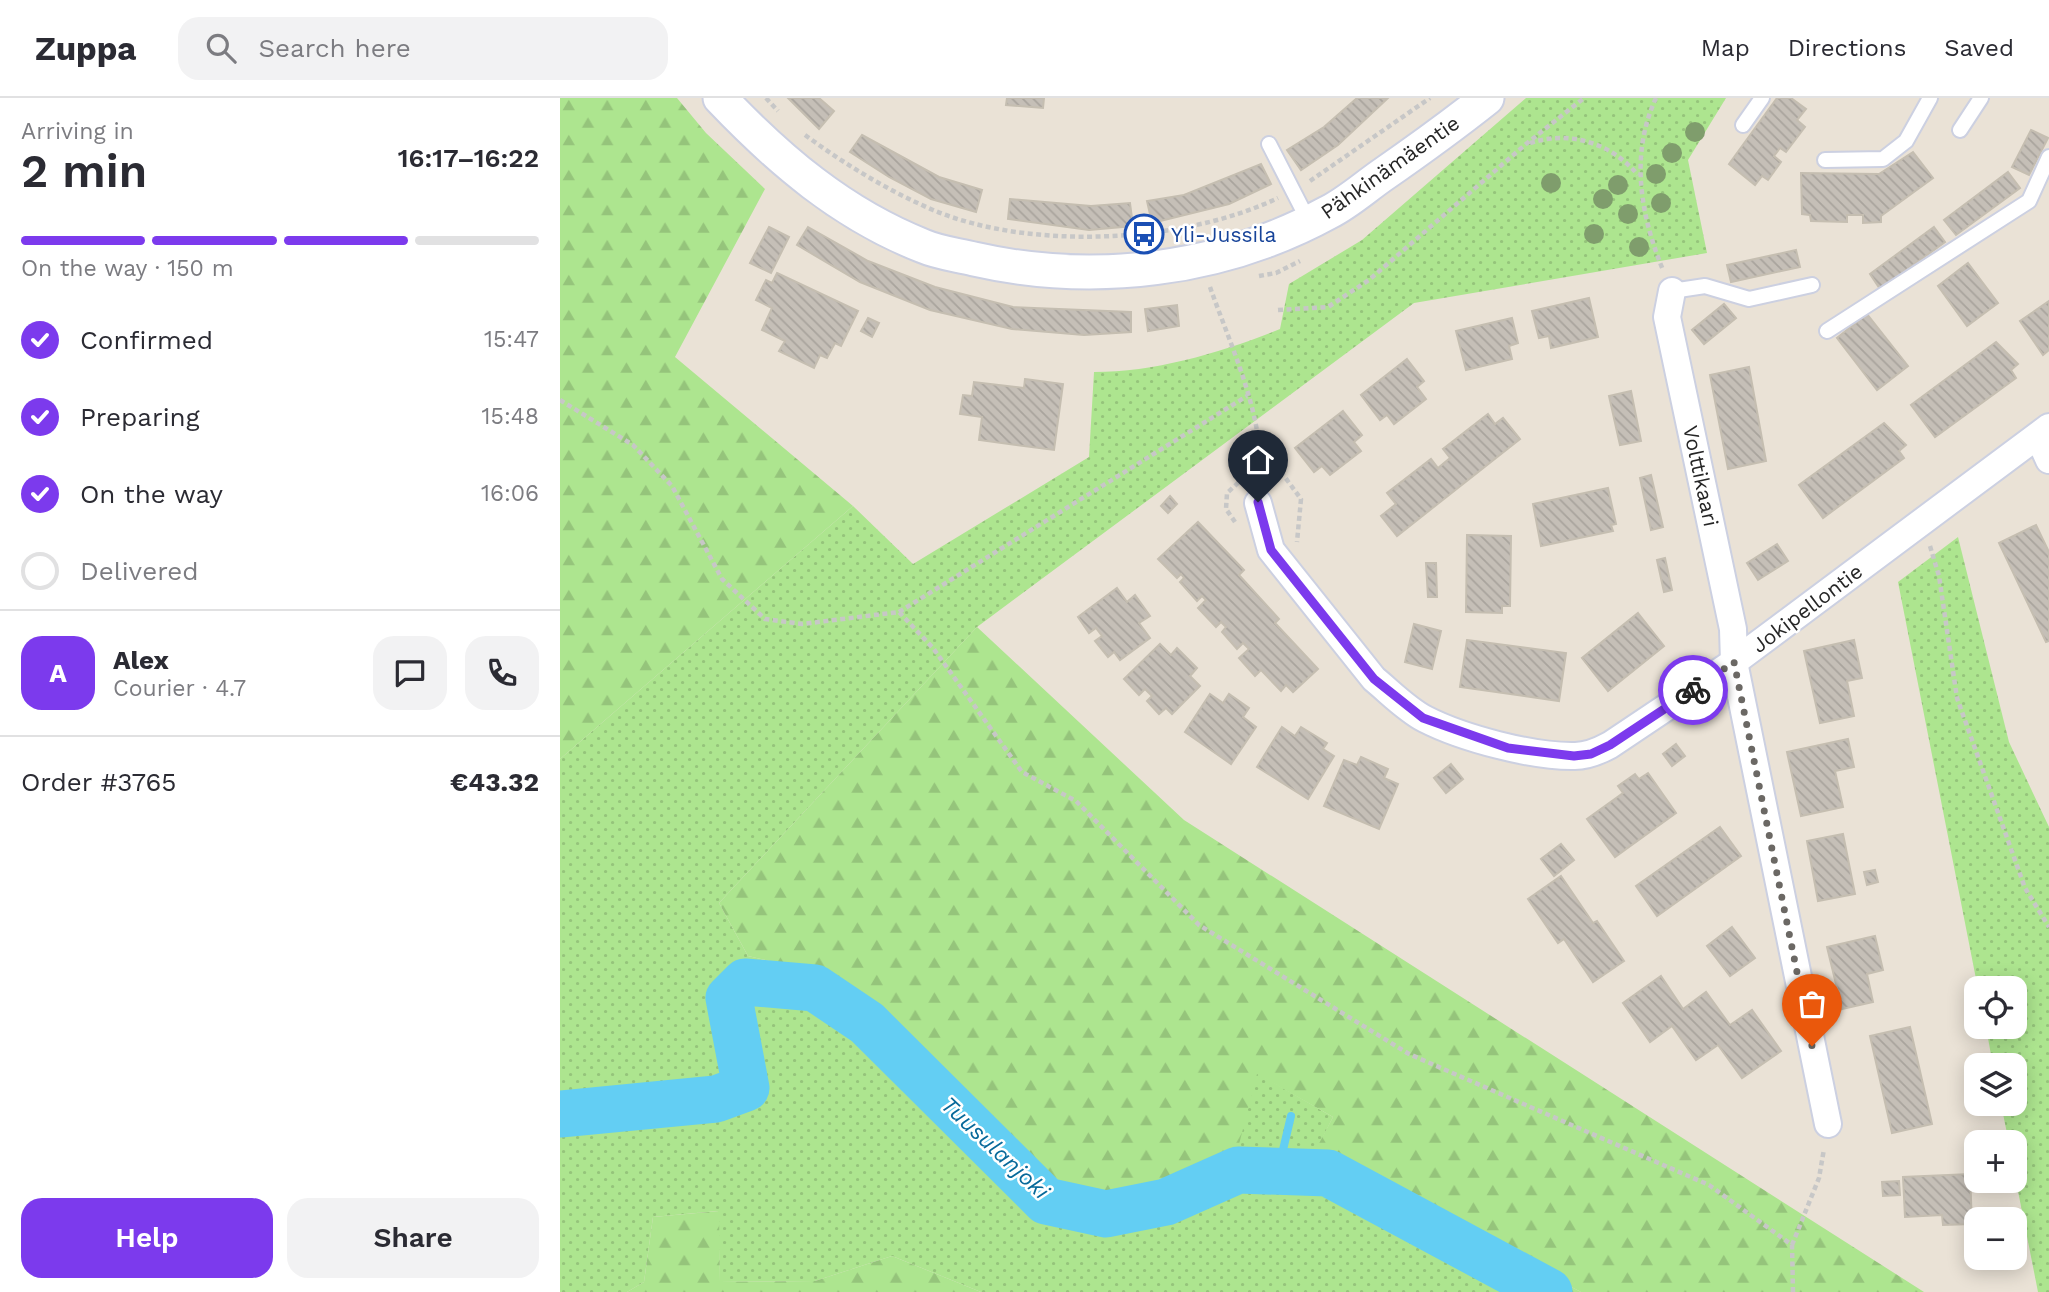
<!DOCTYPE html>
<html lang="en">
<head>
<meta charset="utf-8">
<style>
  :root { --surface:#fff; --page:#f2f2f3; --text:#2b2b33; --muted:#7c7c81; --line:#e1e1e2; --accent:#7c3aed }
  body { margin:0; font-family:"Work Sans",sans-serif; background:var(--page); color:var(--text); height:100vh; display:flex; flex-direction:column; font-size:26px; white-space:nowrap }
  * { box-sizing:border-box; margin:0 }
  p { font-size:23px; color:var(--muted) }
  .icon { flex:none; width:38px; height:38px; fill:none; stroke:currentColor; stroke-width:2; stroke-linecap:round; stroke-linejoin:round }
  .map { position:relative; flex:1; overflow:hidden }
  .details { display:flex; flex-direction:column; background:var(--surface); width:560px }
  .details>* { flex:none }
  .buttons { position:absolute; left:1404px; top:878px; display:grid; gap:14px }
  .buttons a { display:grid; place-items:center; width:63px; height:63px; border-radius:14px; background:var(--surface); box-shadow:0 4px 18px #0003; font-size:35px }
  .pin { position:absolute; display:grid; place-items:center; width:60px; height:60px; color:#fff; margin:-72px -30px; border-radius:50% 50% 50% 0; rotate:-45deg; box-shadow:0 0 7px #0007 }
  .pin .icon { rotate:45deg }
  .courier { position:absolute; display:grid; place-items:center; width:70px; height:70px; margin:-35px; border:5px solid #7c3aed; border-radius:50%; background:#fff; color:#222; box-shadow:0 2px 9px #0007 }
  .headline em { font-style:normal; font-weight:600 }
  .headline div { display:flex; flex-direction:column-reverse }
  .headline { display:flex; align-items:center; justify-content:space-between; height:119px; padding:0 21px }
  h1 { font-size:46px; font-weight:600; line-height:52px }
  .bar { display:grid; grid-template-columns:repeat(4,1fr); gap:10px 7px; align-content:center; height:84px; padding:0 21px }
  .bar i { height:9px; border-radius:5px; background:var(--line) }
  .bar .selected { background:var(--accent) }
  .bar p { grid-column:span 4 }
  .line { display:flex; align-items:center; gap:18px; padding:0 21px; border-top:2px solid var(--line) }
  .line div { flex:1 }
  .round { display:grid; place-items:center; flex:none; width:74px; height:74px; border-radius:21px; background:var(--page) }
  ol { padding:0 21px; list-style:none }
  li { display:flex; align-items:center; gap:21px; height:77px }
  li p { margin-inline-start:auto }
  li .icon { padding:7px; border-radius:50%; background:var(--accent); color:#fff; stroke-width:4 }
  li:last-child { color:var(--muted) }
  li i { width:38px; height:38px; border:4px solid var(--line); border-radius:50% }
  .action { display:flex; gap:14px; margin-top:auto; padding:14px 21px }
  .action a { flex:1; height:80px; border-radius:21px; background:var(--accent); color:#fff; font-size:28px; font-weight:600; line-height:80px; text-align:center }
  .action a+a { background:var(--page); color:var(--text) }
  header { display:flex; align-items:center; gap:42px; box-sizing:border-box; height:98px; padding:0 35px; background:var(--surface); border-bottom:2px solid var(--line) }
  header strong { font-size:33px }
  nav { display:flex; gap:38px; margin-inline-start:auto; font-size:24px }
  .search { width:490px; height:63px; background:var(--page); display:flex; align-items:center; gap:18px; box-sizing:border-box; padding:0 24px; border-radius:21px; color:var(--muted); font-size:26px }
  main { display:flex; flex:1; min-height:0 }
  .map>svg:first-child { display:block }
  .grass { fill:url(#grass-dots) }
  .forest { fill:url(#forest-firs) }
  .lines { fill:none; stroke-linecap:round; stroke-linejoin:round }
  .stream { stroke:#63cef3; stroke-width:8 }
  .river { stroke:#63cef3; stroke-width:47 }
  .building { fill:url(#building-back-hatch); stroke:#c5beb1; stroke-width:2 }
  .service-casing { stroke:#ccd0e1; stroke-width:18 }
  .minor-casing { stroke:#ccd0e1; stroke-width:30 }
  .tertiary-casing { stroke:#ccd0e1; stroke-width:37 }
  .path { stroke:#c7c7c7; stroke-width:4.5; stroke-dasharray:5 3.5; stroke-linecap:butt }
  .service { stroke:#fff; stroke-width:14 }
  .minor { stroke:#fff; stroke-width:26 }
  .tertiary { stroke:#fff; stroke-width:33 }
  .tree { fill:#7f9d6c }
  .done { stroke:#6b6864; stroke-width:7; stroke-dasharray:0 12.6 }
  .route { stroke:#7c3aed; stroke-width:9 }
  .labels { text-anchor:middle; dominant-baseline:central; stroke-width:5; stroke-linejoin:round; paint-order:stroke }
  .street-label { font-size:21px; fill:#262626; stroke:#fff }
  .transit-label { font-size:21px; fill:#164399; stroke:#fff; text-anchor:start }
  .water-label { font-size:23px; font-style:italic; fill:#07699a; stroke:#fff }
</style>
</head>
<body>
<header>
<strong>Zuppa</strong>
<div class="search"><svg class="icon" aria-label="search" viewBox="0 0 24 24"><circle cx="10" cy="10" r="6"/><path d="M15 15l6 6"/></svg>Search here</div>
<nav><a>Map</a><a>Directions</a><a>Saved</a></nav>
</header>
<main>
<section class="details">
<div class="headline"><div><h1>2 min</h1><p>Arriving in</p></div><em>16:17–16:22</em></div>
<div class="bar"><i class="selected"></i><i class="selected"></i><i class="selected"></i><i></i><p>On the way · 150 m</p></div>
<ol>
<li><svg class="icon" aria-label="check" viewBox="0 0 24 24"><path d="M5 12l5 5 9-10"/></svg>Confirmed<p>15:47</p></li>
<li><svg class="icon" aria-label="check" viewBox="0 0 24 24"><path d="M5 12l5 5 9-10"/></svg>Preparing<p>15:48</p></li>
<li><svg class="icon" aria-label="check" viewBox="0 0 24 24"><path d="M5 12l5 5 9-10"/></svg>On the way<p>16:06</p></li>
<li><i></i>Delivered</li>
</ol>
<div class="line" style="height:126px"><b class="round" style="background:var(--accent);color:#fff">A</b><div><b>Alex</b><p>Courier · 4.7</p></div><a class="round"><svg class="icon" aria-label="chat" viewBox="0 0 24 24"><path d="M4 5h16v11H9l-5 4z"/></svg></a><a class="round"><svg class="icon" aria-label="phone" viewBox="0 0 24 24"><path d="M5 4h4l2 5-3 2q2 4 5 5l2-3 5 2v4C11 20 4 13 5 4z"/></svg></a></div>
<div class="line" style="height:91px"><div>Order #3765</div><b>€43.32</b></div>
<div class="action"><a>Help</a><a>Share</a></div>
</section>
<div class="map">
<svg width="1489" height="1194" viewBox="0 0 1489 1194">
  <defs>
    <pattern id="grass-dots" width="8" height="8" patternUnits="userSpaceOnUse" patternTransform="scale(1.75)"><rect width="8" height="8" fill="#ade58f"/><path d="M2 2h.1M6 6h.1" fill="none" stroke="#95c47b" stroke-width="1.8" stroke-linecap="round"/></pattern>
    <pattern id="forest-firs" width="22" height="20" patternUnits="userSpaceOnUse" patternTransform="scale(1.75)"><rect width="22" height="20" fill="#ade58f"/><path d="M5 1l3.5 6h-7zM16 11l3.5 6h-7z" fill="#95c47b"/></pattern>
    <pattern id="building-back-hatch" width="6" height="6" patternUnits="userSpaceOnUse" patternTransform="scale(1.75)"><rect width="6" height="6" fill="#c5bfb7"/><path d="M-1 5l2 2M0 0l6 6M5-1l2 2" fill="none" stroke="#a9a49d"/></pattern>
  </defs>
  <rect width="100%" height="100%" fill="#eae2d6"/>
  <g class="grass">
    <path d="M966 0H1166L1128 62 1147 155 854 205 417 529 159 805 188 858 258 874 297 900 466 1064 697 975 773 1019 755 1055 1021 1194H421L332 1158 255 1183 160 1184 158 1113 93 1119 84 1184 67 1194H0V661L293 408 353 466 529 359 534 274C596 274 663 254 720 231L729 186 802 142Z"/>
    <path d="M1398 439 1449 644 1489 729V1194H1478L1454 1073V1045H1449L1441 1006H1454V968H1433L1426 929H1454V891H1418L1338 484Z"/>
  </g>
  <g class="forest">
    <path d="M0 0H117L146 35 205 91 115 259 293 408 0 661Z"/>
    <path d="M417 529 624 722 1364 1194H1021L754 1055 773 1019 697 976 675 1062 573 1105H527L466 1064 297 900 258 874 188 858 159 805Z"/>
    <path d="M159 1113 160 1184 255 1183 332 1158 421 1194H67L84 1184 93 1119Z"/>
  </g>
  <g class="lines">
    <path class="stream" d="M718 1073 731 1018"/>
    <path class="river" d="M0 1016 156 1001 186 990 169 900 185 884 255 890 307 925 486 1103 546 1116 606 1104 678 1072 768 1075 989 1194"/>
  </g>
  <g class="building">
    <path d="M228 0H259L274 13 259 31Z"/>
    <path d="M447 0H484L483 10 446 7Z"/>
    <path d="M797 0H828L778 47 741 72 727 52 764 29Z"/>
    <path d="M1217 0H1231L1246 11 1237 22 1245 29 1226 54 1220 50 1214 58 1221 64 1208 82 1202 78 1195 87 1169 66Z"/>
    <path d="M1471 32 1488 40 1469 77 1452 69Z"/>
    <path d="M302 37 379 79 422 92 416 114 371 101 329 79 290 54Z"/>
    <path d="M1353 54 1373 80 1321 118V124L1303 125V117H1287V124L1251 123 1250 117 1242 116 1241 75 1319 76Z"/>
    <path d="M701 66 711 86 669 106 592 125 587 103 624 97Z"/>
    <path d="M1448 74 1460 90 1396 137 1384 122Z"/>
    <path d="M450 101 531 108 570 105 573 128 529 132 448 121Z"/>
    <path d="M209 129 229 139 211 175 190 165Z"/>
    <path d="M248 129 308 163 375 189 453 209 571 214V234L524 237 452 231 370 212 300 184 237 147Z"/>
    <path d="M1374 129 1385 144 1320 191 1310 176Z"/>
    <path d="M1236 152 1240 169 1171 184 1167 167Z"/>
    <path d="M1408 165 1438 205 1407 228 1378 188Z"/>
    <path d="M217 175 298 213 281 248 275 245 267 260 260 257 254 270 219 253 225 243 202 232 212 210 196 202 206 182 212 185Z"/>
    <path d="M1029 200 1038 239 991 250 989 238 979 240 972 213Z"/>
    <path d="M1489 203V252L1483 257 1460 223Z"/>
    <path d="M1164 206 1176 220 1144 246 1132 232Z"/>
    <path d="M617 207 619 228 588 233 585 211Z"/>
    <path d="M1307 216 1348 268 1317 292 1277 240Z"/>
    <path d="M308 220 319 225 312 239 301 233Z"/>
    <path d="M952 220 958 245 949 248 952 261 906 272 896 233Z"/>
    <path d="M1436 244 1458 266 1451 272 1456 280 1375 339 1351 307Z"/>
    <path d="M847 261 864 283 857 289 866 301 834 326 827 317 820 322 801 297Z"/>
    <path d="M1189 269 1206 363 1168 371 1150 277Z"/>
    <path d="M465 281 503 286 494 352 419 342 422 319 400 316 403 297 412 298 414 284 464 290Z"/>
    <path d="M1071 293 1081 343 1060 347 1049 298Z"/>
    <path d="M783 313 802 337 794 344 801 353 770 377 762 368 754 374 735 350Z"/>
    <path d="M928 316 935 326 943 320 960 341 837 438 821 418 836 406 827 395 871 361 878 370 890 360 883 351Z"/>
    <path d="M1324 325 1346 347 1339 353 1344 360 1263 420 1239 387Z"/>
    <path d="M1091 377 1103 429 1091 432 1080 380Z"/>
    <path d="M1048 390 1056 426 1051 427 1053 433 981 448 973 406Z"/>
    <path d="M610 398 617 406 608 415 601 408Z"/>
    <path d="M638 424 684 472 679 477 719 521 715 525 758 571 733 594 726 587 721 593 701 572 695 578 679 560 689 551 683 545 677 551 662 534 666 529 661 524 656 529 638 510 646 502 642 498 637 503 620 484 624 480 621 476 617 480 598 461Z"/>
    <path d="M1476 427 1489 454V543L1486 544 1439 445Z"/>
    <path d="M907 437 951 438 950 508H942V515L906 514Z"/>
    <path d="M1217 446 1228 463 1198 482 1187 465Z"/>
    <path d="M1105 460 1112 492 1104 494 1097 462Z"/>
    <path d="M866 465H876L877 499H868Z"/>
    <path d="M557 490 567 504 575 497 590 518 579 525 590 540 560 562 554 554 548 559 535 543 542 538 536 530 529 535 518 519Z"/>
    <path d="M1078 515 1104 548 1048 593 1022 560Z"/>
    <path d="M854 526 881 533 872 571 845 564Z"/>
    <path d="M907 542 1006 555 999 603 900 589Z"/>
    <path d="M1294 542 1302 580 1287 583 1294 618 1260 625 1244 553Z"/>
    <path d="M600 546 611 557 617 550 637 570 630 578 640 588 612 616 606 610 599 616 587 603 592 598 585 591 579 597 564 581Z"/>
    <path d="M650 596 663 605 669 596 689 610 683 619 696 629 671 666 625 634Z"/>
    <path d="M722 629 735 638 741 629 767 645 763 651 774 658 748 701 697 669Z"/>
    <path d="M1288 641 1294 669 1275 673 1283 709 1241 718 1227 654Z"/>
    <path d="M1116 646 1125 658 1112 668 1103 656Z"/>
    <path d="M801 659 828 671 824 680 838 686 819 731 764 708 784 662 797 667Z"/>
    <path d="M891 666 903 681 886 695 874 680Z"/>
    <path d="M1088 675 1116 715 1055 759 1027 721 1063 695 1058 688 1075 676 1079 681Z"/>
    <path d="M1160 729 1181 758 1097 818 1076 788Z"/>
    <path d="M1283 736 1295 796 1258 803 1247 743Z"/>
    <path d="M1001 746 1014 762 994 778 981 761Z"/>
    <path d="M1315 772 1318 784 1307 787 1304 774Z"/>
    <path d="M1001 778 1033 825 1037 823 1064 863 1033 884 1004 841 998 845 968 801Z"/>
    <path d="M1172 829 1195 860 1170 878 1147 848Z"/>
    <path d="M1315 838 1323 872 1307 876 1313 904 1282 911 1267 849Z"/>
    <path d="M1101 878 1123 911 1146 894 1170 927 1192 912 1221 953 1182 980 1158 947 1136 962 1112 928 1090 944 1063 905Z"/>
    <path d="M1350 929 1372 1026 1332 1035 1310 938Z"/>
    <path d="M1410 1076 1412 1126 1383 1127 1382 1117 1345 1119 1343 1079Z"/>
    <path d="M1339 1083 1340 1097 1323 1098 1322 1084Z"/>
  </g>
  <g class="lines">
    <defs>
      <g id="service">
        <path d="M1183 27 1202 0"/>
        <path d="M1400 32 1421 0"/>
        <path d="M709 46 749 124"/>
        <path d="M1265 62 1323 61 1346 43 1370 0"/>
        <path d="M1112 193 1145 188 1189 201 1252 187"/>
        <path d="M1267 233 1469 103 1489 59"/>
      </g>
      <g id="minor">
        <path d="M1112 193 1107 219 1173 531 1174 564 1268 1026"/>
        <path d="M1478 338 1489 362"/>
        <path d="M698 405 711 452 814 581C830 594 846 611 865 621 902 640 973 659 1015 658 1027 658 1039 653 1050 647L1174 564 1489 329"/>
      </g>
      <path id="tertiary" d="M160 0C219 62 282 116 363 148 379 155 398 157 414 161 533 188 661 173 769 114 787 105 804 90 821 78 857 53 893 27 927 0"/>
    </defs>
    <use href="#service" class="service-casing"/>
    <use href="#minor" class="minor-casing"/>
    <use href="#tertiary" class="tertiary-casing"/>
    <g class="path">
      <path d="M206 0 218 13"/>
      <path d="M1096 0C1070 56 1080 116 1103 172"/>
      <path d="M245 37C286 67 327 92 373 112 470 153 624 145 718 100"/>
      <path d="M970 45C1010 32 1051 45 1078 77"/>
      <path d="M750 83 870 0"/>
      <path d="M699 178 716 175 740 163"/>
      <path d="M650 189C671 249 705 319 700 383"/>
      <path d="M718 212 768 209 809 182 966 46 1024 0"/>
      <path d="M0 302 73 347 112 388 162 481 205 521 242 526 339 514 373 550 462 674 516 703 639 827 849 956 1149 1087 1232 1147 1233 1194"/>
      <path d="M675 424 666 411 667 395 702 363 716 367 741 401 737 444"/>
      <path d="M1370 448 1379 478 1397 600 1465 790 1489 829"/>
      <path d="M339 514 687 298"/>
      <path d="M1232 1147 1259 1080 1264 1051"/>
    </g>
    <use href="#service" class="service"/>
    <use href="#minor" class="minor"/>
    <use href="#tertiary" class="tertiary"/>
  </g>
  <g class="tree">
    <circle cx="1135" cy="34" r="10"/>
    <circle cx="1112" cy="55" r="10"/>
    <circle cx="1096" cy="76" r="10"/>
    <circle cx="991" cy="85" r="10"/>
    <circle cx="1058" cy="87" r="10"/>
    <circle cx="1043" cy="101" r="10"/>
    <circle cx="1101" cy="105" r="10"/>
    <circle cx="1068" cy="116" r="10"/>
    <circle cx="1034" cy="136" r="10"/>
    <circle cx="1079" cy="149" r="10"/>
  </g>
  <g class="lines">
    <path class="done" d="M1133 592 1174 564 1252 948"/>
    <path class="route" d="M698 404 711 452 814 581 863 620 948 650 1014 658 1031 656 1050 647 1133 592"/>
  </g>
  <defs>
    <symbol id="bus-ring" viewBox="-11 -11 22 22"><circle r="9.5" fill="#fff" stroke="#1a4fb4" stroke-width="1.5"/><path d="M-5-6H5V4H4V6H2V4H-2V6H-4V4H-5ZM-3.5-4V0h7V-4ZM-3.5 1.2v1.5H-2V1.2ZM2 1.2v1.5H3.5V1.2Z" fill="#1a4fb4"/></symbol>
  </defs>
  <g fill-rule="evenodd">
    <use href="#bus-ring" x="562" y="114" width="44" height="44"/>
  </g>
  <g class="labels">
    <g class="street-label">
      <text transform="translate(830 69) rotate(-35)">Pähkinämäentie</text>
      <text transform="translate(1141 378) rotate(78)">Volttikaari</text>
      <text transform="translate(1247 510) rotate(-37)">Jokipellontie</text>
    </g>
    <g class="transit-label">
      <text x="611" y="136">Yli-Jussila</text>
    </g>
    <g class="water-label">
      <text transform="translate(435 1050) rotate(43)">Tuusulanjoki</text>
    </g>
  </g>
</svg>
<div class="buttons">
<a><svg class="icon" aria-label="locate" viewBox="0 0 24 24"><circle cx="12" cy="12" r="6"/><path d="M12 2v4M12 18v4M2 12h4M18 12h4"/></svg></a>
<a><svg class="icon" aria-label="layers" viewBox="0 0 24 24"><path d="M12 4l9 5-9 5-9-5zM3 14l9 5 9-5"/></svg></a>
<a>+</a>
<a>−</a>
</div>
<div class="pin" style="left:1252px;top:948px;background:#ea580c"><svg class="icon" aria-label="bag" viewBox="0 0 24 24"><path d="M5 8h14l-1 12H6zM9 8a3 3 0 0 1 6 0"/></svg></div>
<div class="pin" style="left:698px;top:404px;background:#1f2937"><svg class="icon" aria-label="home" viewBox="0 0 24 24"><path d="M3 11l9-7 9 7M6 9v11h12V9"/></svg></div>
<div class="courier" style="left:1133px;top:592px"><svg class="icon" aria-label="bike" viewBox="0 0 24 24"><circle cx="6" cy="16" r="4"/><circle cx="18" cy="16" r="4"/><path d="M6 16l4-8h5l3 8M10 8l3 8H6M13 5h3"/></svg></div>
</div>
</main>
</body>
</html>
